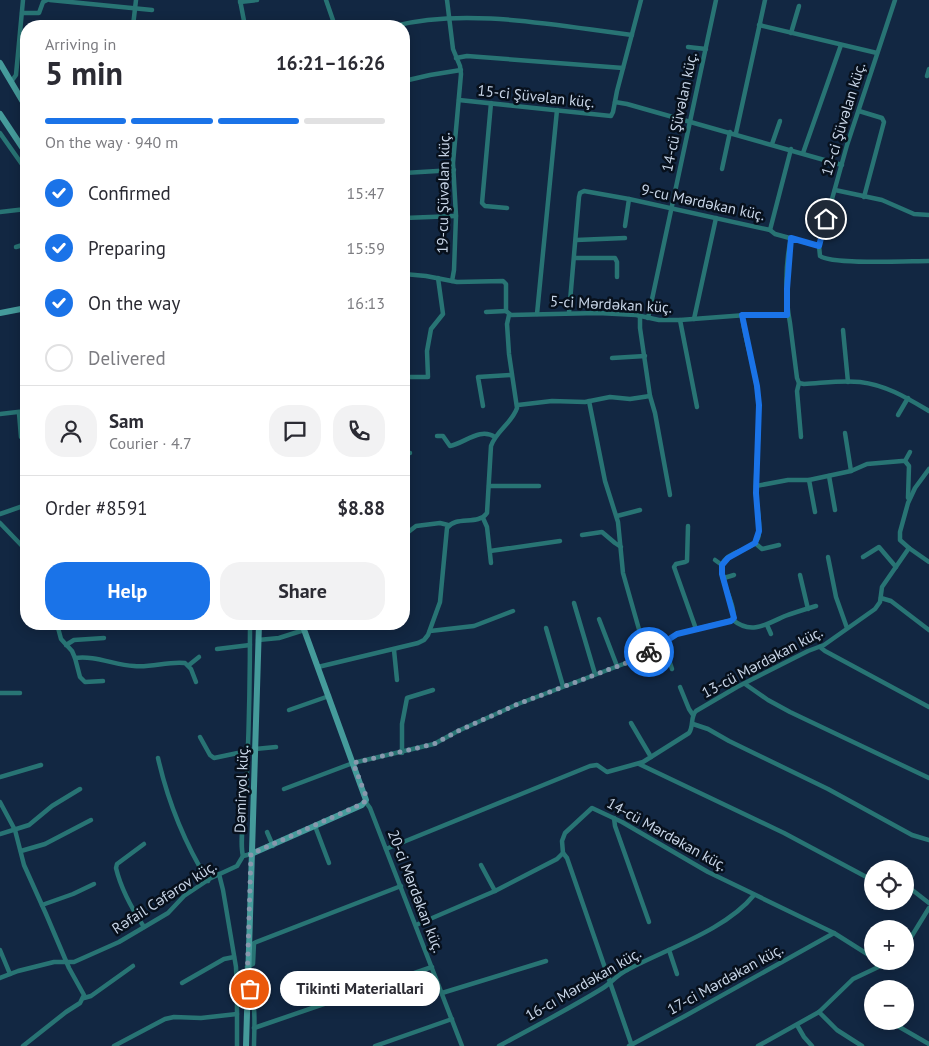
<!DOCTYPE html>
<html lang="en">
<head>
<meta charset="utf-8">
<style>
  :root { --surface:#fff; --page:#f2f2f3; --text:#2b2b33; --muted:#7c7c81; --line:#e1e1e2; --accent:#1a73e8 }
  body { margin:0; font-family:"PT Sans",sans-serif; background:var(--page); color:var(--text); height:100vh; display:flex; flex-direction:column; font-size:19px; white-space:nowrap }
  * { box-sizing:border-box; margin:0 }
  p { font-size:16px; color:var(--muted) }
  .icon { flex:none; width:28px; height:28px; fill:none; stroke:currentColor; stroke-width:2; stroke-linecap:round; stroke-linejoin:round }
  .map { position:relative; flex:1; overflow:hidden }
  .side { position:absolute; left:20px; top:20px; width:390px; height:610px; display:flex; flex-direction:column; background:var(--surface); border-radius:20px; box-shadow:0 2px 12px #0003 }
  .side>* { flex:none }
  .controls { position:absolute; left:864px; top:860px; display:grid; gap:10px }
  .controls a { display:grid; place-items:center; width:50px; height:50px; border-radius:50%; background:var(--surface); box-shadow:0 2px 12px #0003; font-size:25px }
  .pin { position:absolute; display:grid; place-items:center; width:42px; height:42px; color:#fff; margin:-21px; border:2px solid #fff; border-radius:50%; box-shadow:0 1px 5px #0007 }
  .courier { position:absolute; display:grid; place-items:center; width:50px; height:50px; margin:-25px; border:4px solid #1a73e8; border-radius:50%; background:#fff; color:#222; box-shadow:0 1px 6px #0007 }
  .bubble { position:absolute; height:35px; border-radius:18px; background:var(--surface); box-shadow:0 2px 12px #0003; font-size:16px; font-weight:700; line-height:35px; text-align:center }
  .head em { font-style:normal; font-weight:700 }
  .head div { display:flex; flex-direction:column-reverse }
  .head { display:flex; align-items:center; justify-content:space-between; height:85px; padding:0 25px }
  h1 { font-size:32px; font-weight:700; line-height:38px }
  .bar { display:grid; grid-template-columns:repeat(4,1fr); gap:8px 5px; align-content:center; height:60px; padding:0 25px }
  .bar i { height:6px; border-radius:4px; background:var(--line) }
  .bar .current { background:var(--accent) }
  .bar p { grid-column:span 4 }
  .line { display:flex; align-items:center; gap:12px; padding:0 25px; border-top:1px solid var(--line) }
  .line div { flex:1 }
  .round { display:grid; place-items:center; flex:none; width:52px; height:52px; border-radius:20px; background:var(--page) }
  ol { padding:0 25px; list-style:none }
  li { display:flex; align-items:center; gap:15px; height:55px }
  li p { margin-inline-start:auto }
  li .icon { padding:5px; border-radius:50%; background:var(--accent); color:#fff; stroke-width:4 }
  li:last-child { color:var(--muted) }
  li i { width:28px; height:28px; border:2px solid var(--line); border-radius:50% }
  .cta { display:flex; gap:10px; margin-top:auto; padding:10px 25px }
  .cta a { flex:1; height:58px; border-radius:20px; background:var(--accent); color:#fff; font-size:20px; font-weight:700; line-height:58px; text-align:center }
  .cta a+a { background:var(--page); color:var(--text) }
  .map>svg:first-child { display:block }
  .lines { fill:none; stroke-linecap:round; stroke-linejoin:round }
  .street { stroke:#287474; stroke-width:4.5 }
  .secondary { stroke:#459b9b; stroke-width:6 }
  .done { stroke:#8898ad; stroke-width:5; stroke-dasharray:0 9 }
  .route { stroke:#1a73e8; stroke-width:6 }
  .labels { text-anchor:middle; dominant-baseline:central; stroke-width:5; stroke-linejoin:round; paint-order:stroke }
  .street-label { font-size:15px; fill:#c8d5e7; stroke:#07101c }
</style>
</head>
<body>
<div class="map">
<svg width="929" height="1046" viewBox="0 0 929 1046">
  <rect width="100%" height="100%" fill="#122742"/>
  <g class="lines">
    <g class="street">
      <path d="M50 0 152 10"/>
      <path d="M240 0 245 26"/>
      <path d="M326 0 335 26"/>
      <path d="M447 0 453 49 460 66 461 74 453 163 456 216 454 270 452 281"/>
      <path d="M240 2 257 0"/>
      <path d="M22 13H39L43 2 47 0"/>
      <path d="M759 25 877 53"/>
      <path d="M133 26 136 0"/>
      <path d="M394 26C467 7 558 26 632 35"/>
      <path d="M791 33 799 6"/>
      <path d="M688 47 706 49"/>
      <path d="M456 58 467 56 623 68"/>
      <path d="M927 76 929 69"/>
      <path d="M404 81 430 75 461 70"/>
      <path d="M11 82 16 75 23 0"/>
      <path d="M459 100 611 116 613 112 617 91 641 0"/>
      <path d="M615 102 627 104 842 165"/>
      <path d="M491 103 482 203 485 206 507 208"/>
      <path d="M859 111 882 118 884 122 864 197"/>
      <path d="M0 133 26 170"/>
      <path d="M736 133 765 0"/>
      <path d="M772 144 780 121"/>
      <path d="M803 153 841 45"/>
      <path d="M722 169 730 132"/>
      <path d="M404 173 454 170"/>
      <path d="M835 190 882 200 914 214 929 215"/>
      <path d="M0 212 26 209"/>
      <path d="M404 218 456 216"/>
      <path d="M625 226 629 199"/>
      <path d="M770 230 791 149"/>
      <path d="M791 238C785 265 785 297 790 323L797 378 799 383 804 384C823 383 842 380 860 382 886 385 907 398 929 411"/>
      <path d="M576 240 625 238"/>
      <path d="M819 246 847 145 895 0"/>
      <path d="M16 247 26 244"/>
      <path d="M575 258H615L617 262V277"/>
      <path d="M404 274 426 276 457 282 503 281 506 284V311L511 315 598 313 636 315 659 320H680L746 315H787"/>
      <path d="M21 309 26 321"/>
      <path d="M486 312 506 311"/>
      <path d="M569 313 579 197 580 193 584 191 629 199 770 230 775 234 819 246 820 256C832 265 909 261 929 261"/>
      <path d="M537 314 557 110"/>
      <path d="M640 316V328L650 396 655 413 670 495"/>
      <path d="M648 318 716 0"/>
      <path d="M694 319 716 218"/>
      <path d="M680 320 697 407"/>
      <path d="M843 330 848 382"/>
      <path d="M612 358 645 356"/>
      <path d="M407 377H428L427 351 431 329 443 314 438 278"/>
      <path d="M799 383 797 391 801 437"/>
      <path d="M589 401 605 481 618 522 623 573 646 654"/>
      <path d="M518 405 552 401 585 402 610 397 630 399 650 396"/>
      <path d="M483 406 478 377 511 375"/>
      <path d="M19 413 21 437 23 439 26 440"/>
      <path d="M0 414 26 411"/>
      <path d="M898 415 908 398"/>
      <path d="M845 433 851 471"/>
      <path d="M437 436H443L450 446C465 443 480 427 495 437"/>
      <path d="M404 452 410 453"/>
      <path d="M905 461 910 452"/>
      <path d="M829 476 835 510"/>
      <path d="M809 480 815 512"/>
      <path d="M489 486H539"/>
      <path d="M756 486 788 480H809L851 471 867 464 902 461H905L909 466 908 498"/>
      <path d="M0 514 26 505"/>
      <path d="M617 516 640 510"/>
      <path d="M483 518 487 527 491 563"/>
      <path d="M0 523 26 550"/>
      <path d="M688 526 687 561 685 562 676 564 674 567 696 629"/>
      <path d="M407 533 416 526 440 523 448 525"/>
      <path d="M582 535 602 532 615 543 621 547"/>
      <path d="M755 543 762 549 779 545"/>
      <path d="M909 548 929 562"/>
      <path d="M490 551 560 541"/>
      <path d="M828 557 836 597 847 628"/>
      <path d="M863 557 879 547 896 567"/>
      <path d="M715 560 722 565"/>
      <path d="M800 575 808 609"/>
      <path d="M724 578 734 575"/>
      <path d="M881 598 891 601 929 630"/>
      <path d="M574 603 595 674"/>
      <path d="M599 619 617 666"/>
      <path d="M733 620C751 635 767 624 785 616 796 612 806 609 816 606"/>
      <path d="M57 624 61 639 72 651 75 658 80 677 85 682 103 681"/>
      <path d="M767 625 771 634"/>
      <path d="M546 628 563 686"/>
      <path d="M430 631 474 626 513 611"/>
      <path d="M258 640 279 638 304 630"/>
      <path d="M661 644 667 654 672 669"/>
      <path d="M66 645 74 640 104 638"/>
      <path d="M820 647 825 651 929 707"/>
      <path d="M217 649 250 645"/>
      <path d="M394 650 397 680"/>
      <path d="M75 658C94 655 115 665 134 666 151 668 168 661 185 663L191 669 196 682"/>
      <path d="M189 665 199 657"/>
      <path d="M318 667 418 643 424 640 428 635 440 602 447 528C456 515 478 526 487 513L491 446C496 431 512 423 517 408L509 354 507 324 509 315"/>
      <path d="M745 684 768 700 790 712 929 778"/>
      <path d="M680 687 689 709 693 715"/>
      <path d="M0 693H20"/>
      <path d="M289 710 329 696"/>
      <path d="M631 723 651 757"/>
      <path d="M693 724 708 729 729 741 828 789 912 835 929 840"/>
      <path d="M200 737 210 755 214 758 252 750"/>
      <path d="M255 749 276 747"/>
      <path d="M402 753V724L407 698 433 690"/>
      <path d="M158 758C168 802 184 842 208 881"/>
      <path d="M639 764 784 833 872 880"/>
      <path d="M0 777 41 765"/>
      <path d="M284 789 353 763 434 744 458 731 518 704 634 660 677 634 733 620C737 605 718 579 722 565 727 550 752 552 758 538 762 527 756 505 756 493 755 461 761 429 758 397 756 369 745 343 742 315"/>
      <path d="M365 801 370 808 462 1046"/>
      <path d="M0 802 15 830 24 865 46 914 69 968 84 995 80 1003 66 1012 23 1046"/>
      <path d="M614 818 615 826 649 922"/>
      <path d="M315 826 329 863"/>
      <path d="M267 832 273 846"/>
      <path d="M0 834 29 825 52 806 80 789"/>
      <path d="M144 844 117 864 116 868C121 889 132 909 144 927"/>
      <path d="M386 849 590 766 597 765 607 772 643 762 689 733C694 726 690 717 696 711L737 687 808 651 824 645 875 609 880 602 882 587 909 548 900 540V532L908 503 915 488 929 469"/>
      <path d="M21 851 45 844 91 820"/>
      <path d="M563 853 567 858 632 1046"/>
      <path d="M243 856C239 840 245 810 246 792 249 736 250 680 250 624"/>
      <path d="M481 865 495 891"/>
      <path d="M219 874 223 890 236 967 237 995V1046"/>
      <path d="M911 889 929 903"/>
      <path d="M42 905 73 894 94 884"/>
      <path d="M416 925 495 891 557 859 563 853 562 841 565 833 592 808 622 822 708 872 834 933 872 957"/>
      <path d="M905 947 929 908"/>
      <path d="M0 950 10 974"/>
      <path d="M669 950 677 974"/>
      <path d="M624 961 627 970"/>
      <path d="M247 967 253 964 254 943 401 886"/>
      <path d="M0 978 18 971 54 962H74L119 942 168 913 184 896 211 878 237 866 243 856 251 854"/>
      <path d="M182 983 224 959 234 957"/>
      <path d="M248 986C257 999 254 1030 254 1046"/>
      <path d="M442 993 546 961"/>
      <path d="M84 998 91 996 133 966"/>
      <path d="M819 1012 837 1030 862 1046"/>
      <path d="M889 1021 929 1044"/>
      <path d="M797 1025 804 1037 812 1046"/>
      <path d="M254 1028 432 967"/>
      <path d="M114 1046 165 1019 174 1017 201 1018 237 1014"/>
      <path d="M375 1046 452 1019"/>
      <path d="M499 1046C534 1027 569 1009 603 988 611 983 617 975 627 970 666 949 726 930 754 895"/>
      <path d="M629 1046 685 1016 834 933"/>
      <path d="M758 1046 819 1012 853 979 891 961"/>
    </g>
    <g class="secondary">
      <path d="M0 63 26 107"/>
      <path d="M0 114 26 153"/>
      <path d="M0 313 26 308"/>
      <path d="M251 854 362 805 366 800 302 624"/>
      <path d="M246 1046 259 624"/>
    </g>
  </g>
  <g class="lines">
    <path class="done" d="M250 989 247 985 251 854 364 803 366 796 353 763 434 744 458 731 518 704 634 660 649 652"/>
    <path class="route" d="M649 652 677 634 731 621 734 618 722 574V565L728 558 755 543 759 531 756 493 759 405 757 386 742 315H787V289L791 238 819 246 826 219"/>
  </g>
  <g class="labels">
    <g class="street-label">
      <text transform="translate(536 96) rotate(6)">15-ci Şüvəlan küç.</text>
      <text transform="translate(679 112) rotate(-78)">14-cü Şüvəlan küç.</text>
      <text transform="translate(843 119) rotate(-73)">12-ci Şüvəlan küç.</text>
      <text transform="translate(443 193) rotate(-89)">19-cu Şüvəlan küç.</text>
      <text transform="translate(703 202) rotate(12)">9-cu Mərdəkan küç.</text>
      <text transform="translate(611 304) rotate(3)">5-ci Mərdəkan küç.</text>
      <text transform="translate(762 662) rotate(-28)">13-cü Mərdəkan küç.</text>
      <text transform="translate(241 789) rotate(-88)">Dəmiryol küç.</text>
      <text transform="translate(667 834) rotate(29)">14-cü Mərdəkan küç.</text>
      <text transform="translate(416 891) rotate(69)">20-ci Mərdəkan küç.</text>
      <text transform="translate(164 897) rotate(-33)">Rəfail Cəfərov küç.</text>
      <text transform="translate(725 979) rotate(-29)">17-ci Mərdəkan küç.</text>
      <text transform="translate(583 984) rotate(-30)">16-cı Mərdəkan küç.</text>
    </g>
  </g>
</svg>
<div class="controls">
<a><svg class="icon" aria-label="locate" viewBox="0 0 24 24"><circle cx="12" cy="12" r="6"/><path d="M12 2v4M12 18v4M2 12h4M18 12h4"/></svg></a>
<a>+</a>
<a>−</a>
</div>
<div class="pin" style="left:250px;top:989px;background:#ea580c"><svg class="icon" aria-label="bag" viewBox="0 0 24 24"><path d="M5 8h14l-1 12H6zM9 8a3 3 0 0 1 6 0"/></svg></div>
<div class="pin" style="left:826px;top:219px;background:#1f2937"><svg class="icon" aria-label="home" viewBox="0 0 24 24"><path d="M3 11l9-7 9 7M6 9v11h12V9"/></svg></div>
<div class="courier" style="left:649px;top:652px"><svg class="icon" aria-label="bike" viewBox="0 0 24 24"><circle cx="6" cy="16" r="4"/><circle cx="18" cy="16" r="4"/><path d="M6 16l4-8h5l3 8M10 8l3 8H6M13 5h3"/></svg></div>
<div class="bubble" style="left:280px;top:971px;width:160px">Tikinti Materiallari</div>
<section class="side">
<div class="head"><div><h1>5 min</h1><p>Arriving in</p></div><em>16:21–16:26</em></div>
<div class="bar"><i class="current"></i><i class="current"></i><i class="current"></i><i></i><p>On the way · 940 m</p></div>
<ol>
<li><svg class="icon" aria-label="check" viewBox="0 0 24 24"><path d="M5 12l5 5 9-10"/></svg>Confirmed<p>15:47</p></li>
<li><svg class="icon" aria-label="check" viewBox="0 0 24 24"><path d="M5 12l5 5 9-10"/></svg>Preparing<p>15:59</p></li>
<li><svg class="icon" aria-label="check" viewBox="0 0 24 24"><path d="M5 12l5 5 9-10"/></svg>On the way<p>16:13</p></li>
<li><i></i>Delivered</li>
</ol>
<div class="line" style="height:90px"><a class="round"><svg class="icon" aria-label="person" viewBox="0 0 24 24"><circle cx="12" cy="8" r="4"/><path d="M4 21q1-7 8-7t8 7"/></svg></a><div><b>Sam</b><p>Courier · 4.7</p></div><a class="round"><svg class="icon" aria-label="chat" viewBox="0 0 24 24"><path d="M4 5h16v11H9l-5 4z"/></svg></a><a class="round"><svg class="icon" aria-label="phone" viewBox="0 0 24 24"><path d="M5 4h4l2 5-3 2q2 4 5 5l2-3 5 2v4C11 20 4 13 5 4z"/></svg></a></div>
<div class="line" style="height:65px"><div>Order #8591</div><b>$8.88</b></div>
<div class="cta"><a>Help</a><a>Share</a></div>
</section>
</div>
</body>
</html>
